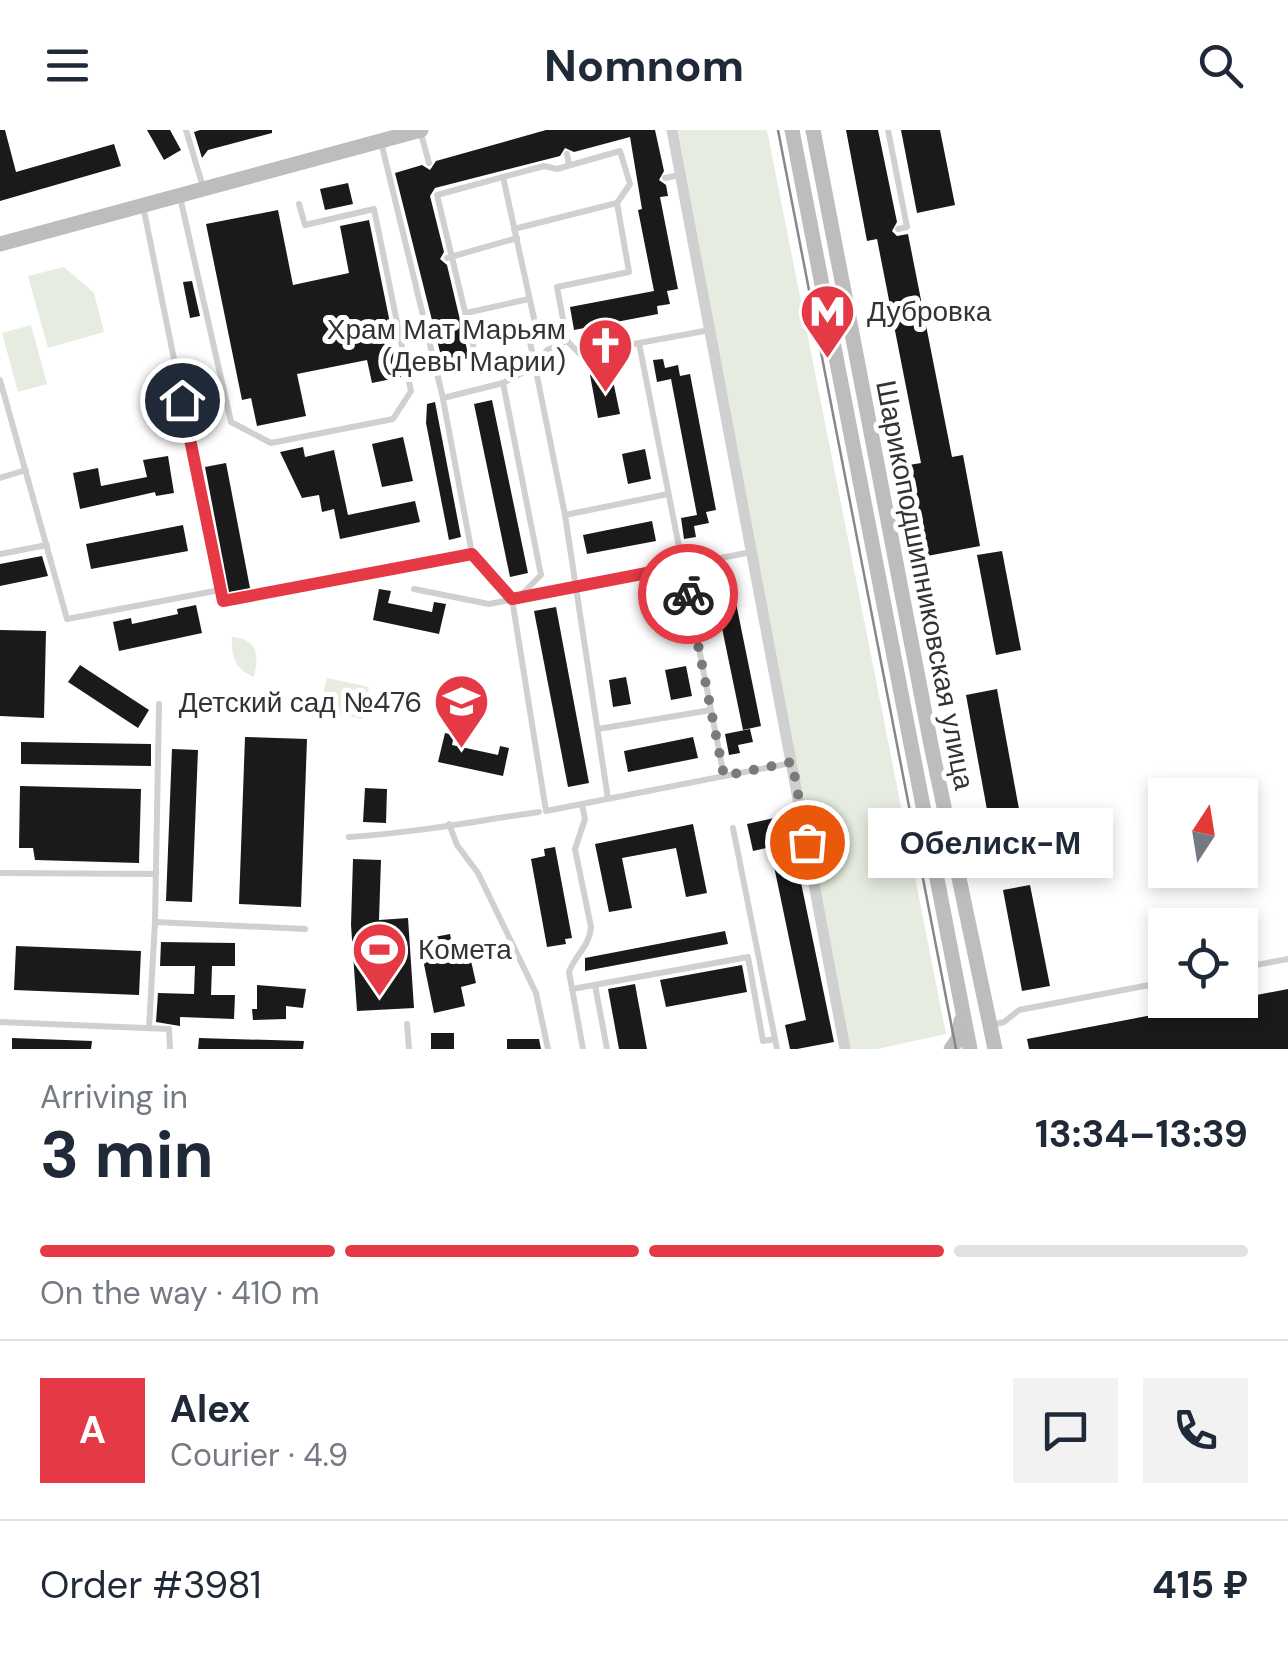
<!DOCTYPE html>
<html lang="en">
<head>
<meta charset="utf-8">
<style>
  :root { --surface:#fff; --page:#f2f2f3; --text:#1f2937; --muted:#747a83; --line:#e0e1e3; --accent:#e63946 }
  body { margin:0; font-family:"DM Sans",sans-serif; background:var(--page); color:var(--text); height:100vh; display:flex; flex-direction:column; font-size:38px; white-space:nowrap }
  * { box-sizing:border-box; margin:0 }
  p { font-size:32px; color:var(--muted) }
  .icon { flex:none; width:55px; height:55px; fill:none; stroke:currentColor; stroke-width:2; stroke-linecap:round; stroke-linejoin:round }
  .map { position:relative; height:919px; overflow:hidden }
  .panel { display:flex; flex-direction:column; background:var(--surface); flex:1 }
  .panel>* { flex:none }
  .needle { width:65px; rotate:12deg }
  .fabs { position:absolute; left:1148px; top:648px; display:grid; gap:20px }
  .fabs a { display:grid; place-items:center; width:110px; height:110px; border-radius:0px; background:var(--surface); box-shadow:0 5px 15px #0003; font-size:50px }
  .pin { position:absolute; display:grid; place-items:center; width:85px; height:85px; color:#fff; margin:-42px; border:5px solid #fff; border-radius:50%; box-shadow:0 2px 10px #0007 }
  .courier { position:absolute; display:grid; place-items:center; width:100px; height:100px; margin:-50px; border:8px solid #e63946; border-radius:50%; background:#fff; color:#222; box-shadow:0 2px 12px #0007 }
  .bubble { position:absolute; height:70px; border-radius:0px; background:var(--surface); box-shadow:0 5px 15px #0003; font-size:32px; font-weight:700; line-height:70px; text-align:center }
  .overview em { font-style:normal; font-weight:700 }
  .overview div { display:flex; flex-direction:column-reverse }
  .overview { display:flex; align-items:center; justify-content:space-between; height:170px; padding:0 40px }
  h1 { font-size:65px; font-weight:700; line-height:75px }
  .bar { display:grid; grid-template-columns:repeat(4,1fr); gap:15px 10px; align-content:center; height:120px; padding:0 40px }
  .bar i { height:12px; border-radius:8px; background:var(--line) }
  .bar .current { background:var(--accent) }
  .bar p { grid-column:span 4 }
  .line { display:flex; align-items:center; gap:25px; padding:0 40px; border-top:2px solid var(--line) }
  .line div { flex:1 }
  .round { display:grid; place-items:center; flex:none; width:105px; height:105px; border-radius:0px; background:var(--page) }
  header { display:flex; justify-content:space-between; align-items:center; height:130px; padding:0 40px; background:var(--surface); font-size:45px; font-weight:700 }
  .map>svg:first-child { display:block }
  .green { fill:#e6ecdf }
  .building { fill:#1a1a1a }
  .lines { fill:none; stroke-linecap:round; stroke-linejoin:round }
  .lane { stroke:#d0d0d0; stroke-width:6 }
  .street { stroke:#d0d0d0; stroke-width:11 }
  .secondary { stroke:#bdbdbd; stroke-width:15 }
  .tram { stroke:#888; stroke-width:2.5 }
  .done { stroke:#7a7a7a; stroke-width:10; stroke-dasharray:0 18 }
  .route { stroke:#e63946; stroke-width:12 }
  .labels { text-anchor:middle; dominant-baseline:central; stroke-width:10; stroke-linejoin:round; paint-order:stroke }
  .poi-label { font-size:28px; fill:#333; stroke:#fff; text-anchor:start }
  .street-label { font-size:28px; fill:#333; stroke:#fff }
</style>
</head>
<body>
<header><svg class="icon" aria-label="menu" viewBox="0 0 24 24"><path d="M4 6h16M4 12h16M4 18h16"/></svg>Nomnom<svg class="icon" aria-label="search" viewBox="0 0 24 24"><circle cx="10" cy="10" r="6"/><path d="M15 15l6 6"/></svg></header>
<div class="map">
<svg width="1288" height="919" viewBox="0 0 1288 919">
  <rect width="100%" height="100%" fill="#fff"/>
  <g class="green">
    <path d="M678 0H767L946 904 877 919H848Z"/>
    <path d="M64 137 94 163 104 202 48 218 28 146Z"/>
    <path d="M31 195 47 254 18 262 2 203Z"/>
    <path d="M232 507C258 509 259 525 254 547 235 539 231 527 232 507Z"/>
    <path d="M327 548 369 557 362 589 319 580Z"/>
  </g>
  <g class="building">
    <path d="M0 0H5L16 42 114 14 121 36 0 71Z"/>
    <path d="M147 0H170L181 20 164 30Z"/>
    <path d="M200 0H272V3L208 20 202 28 194 2Z"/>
    <path d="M546 0H655L664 41 659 50 666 55 668 66 660 67 678 159 667 161 670 174 657 176 658 184 574 200 570 177 654 161 638 80 642 79 630 7 574 22 565 18 560 26 435 58 430 66 444 122 440 129 447 135 469 228 443 234 395 43 422 35 430 40 436 31Z"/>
    <path d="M846 0H878L897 92 892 101 897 106 908 104 952 327 963 325 980 416 927 426 909 335 921 333 877 109 867 111Z"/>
    <path d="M901 0H940L955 75 917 83Z"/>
    <path d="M348 53 353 74 325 80 320 59Z"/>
    <path d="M278 80 293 155 349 143 340 96 369 90 401 247 372 253 367 230 297 244 306 286 257 296 251 268 242 270 206 94Z"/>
    <path d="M192 151 200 186 190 188 183 152Z"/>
    <path d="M663 229 665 238 678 235 680 246 690 244 716 380 706 382 709 393 694 396 696 407 684 409 681 388 697 385 671 249 657 252 653 230Z"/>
    <path d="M611 241 620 284 598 288 590 245Z"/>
    <path d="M492 270 528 443 510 447 474 274Z"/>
    <path d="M435 272 461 407 449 410 426 293 427 274Z"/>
    <path d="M403 307 413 351 382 357 372 314Z"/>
    <path d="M303 317 305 327 334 320 348 385 415 371 420 392 340 409 334 379 322 382 319 365 302 368 280 322Z"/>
    <path d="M645 319 651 349 628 354 622 324Z"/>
    <path d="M168 326 174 363 156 366 155 362 80 379 73 343 98 338 101 356 147 347 143 330Z"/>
    <path d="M226 333 250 458 229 462 205 337Z"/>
    <path d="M652 391 656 411 587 424 583 405Z"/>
    <path d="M183 395 188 421 91 439 86 414Z"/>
    <path d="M1002 421 1021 520 996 525 977 425Z"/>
    <path d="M42 426 48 446 0 456V434Z"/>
    <path d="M712 449 714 458 724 456 726 470 735 468 761 596 743 600 716 469 704 471 700 451Z"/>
    <path d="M379 459 391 461 388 473 432 482 434 472 446 474 439 504 373 490Z"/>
    <path d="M196 475 202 503 119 521 113 492 131 488 132 494 178 484 177 479Z"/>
    <path d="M556 477 589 653 568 657 534 481Z"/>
    <path d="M934 483 949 559 941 561 925 485Z"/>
    <path d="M0 500 46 501 44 588 0 586Z"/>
    <path d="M80 535 149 580 138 598 68 552Z"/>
    <path d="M686 536 692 566 671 570 665 540Z"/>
    <path d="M626 547 631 574 613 577 609 550Z"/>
    <path d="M997 559 1025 712 994 718 966 565Z"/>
    <path d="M750 599 753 612 738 615 740 623 729 625 725 604Z"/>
    <path d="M445 603 454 605 452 615 498 625 500 616 509 618 503 646 438 632Z"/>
    <path d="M245 607 307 609 301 777 239 774Z"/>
    <path d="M693 607 698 628 628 642 624 621Z"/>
    <path d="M21 612 151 614V636L21 634Z"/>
    <path d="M172 619 198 620 192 772 166 771Z"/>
    <path d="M20 656 141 659 139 733 35 730 33 718H19Z"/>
    <path d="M365 658 387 659 386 693 363 692Z"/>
    <path d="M787 685 834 912 797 919H790L785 895 806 890 770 717 753 721 747 694Z"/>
    <path d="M693 694 707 763 686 767 676 718 622 728 632 778 609 782 595 714Z"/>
    <path d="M555 717 572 808 565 809 566 814 547 817 531 729 545 726 544 719Z"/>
    <path d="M353 729 381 730 379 790 408 788 414 878 357 881 351 795Z"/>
    <path d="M1030 755 1050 856 1022 861 1003 760Z"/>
    <path d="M725 801 728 814 585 841V828Z"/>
    <path d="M450 804 454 825 469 822 476 853 461 857 465 876 434 883 419 810Z"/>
    <path d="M161 812 235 813V836H212L211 865H235L234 889 180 887V896L156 892 158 863 194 864 195 836H160Z"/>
    <path d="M16 816 141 821 139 865 14 860Z"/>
    <path d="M742 835 747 862 666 877 660 850Z"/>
    <path d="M635 854 647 919H619L608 859Z"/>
    <path d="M257 855 306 859 303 878 286 876V889L253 890 252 879H257Z"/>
    <path d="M1288 859V919H1029L1027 909Z"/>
    <rect x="431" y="903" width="23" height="16"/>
    <path d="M12 908 92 911 91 919H12Z"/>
    <path d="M199 908 304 911 303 919H198Z"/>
    <path d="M507 909H539L541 919H507Z"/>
  </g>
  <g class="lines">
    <g class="lane">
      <path d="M186 0 203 57"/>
      <path d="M420 0 429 33"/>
      <path d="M888 0 907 97 898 99"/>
      <path d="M381 12 443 268 503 253 535 236 565 385 608 669"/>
      <path d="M567 24 569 35"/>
      <path d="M503 47 535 193 530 212 535 235"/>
      <path d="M665 48 680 45"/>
      <path d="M180 67 231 292 271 313 393 289 411 261 374 79 305 95 299 74"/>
      <path d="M143 76 223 471 472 424"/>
      <path d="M514 99 617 73"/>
      <path d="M447 128 517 108"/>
      <path d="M466 183 529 169"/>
      <path d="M639 213 710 200"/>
      <path d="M535 236 547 220 567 211 580 224 639 213 724 646"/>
      <path d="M479 240 437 65 544 36 557 39 620 21 630 54 617 73 629 142 557 157 567 211"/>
      <path d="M0 250 67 489 220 460"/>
      <path d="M503 253 541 445 518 468"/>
      <path d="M443 269 472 424 512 469 546 681 791 633"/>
      <path d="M0 348 26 340"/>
      <path d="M565 385 668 364"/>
      <path d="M0 424 47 415"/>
      <path d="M414 459 489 474 751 422"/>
      <path d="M598 599 711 580"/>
      <path d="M582 674 585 689 575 719 591 797C590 816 575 825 569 842L583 919"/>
      <path d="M449 694 457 715 478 743 536 863 548 919"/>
      <path d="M733 698 777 919"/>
      <path d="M349 707C413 703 475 691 539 682"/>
      <path d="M0 743 156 744"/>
      <path d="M155 792 159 574"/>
      <path d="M1240 838 1288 829"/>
      <path d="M595 855 607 919"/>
      <path d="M572 859 748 827 763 911 775 909"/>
      <path d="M0 892 169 899 170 919"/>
      <path d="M407 894 409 919"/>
      <path d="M992 895 1004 892 1019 880 1165 852"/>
      <path d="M149 898 155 792 305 799"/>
    </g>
    <path class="street" d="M672 0 845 919"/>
    <g class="secondary">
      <path d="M792 0 970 919"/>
      <path d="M813 0 931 615 995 919"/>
      <path d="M0 114 421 0"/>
      <path d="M951 919 958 909 961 891"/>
    </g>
    <path class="tram" d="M778 0 956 919"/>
  </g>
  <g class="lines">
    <path class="done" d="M688 464 724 646 792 632 807 712"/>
    <path class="route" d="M182 270 223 471 472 424 512 469 683 436 688 464"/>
  </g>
  <defs>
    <symbol id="metro-pin" viewBox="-11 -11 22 30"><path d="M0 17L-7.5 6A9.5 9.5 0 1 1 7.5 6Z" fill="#e63946" stroke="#fff"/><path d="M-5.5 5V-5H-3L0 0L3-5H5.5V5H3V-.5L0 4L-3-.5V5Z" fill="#fff"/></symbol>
    <symbol id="church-pin" viewBox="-11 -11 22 30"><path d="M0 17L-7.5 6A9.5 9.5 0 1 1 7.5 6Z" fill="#e63946" stroke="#fff"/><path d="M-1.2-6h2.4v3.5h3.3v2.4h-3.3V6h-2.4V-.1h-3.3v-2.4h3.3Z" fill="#fff"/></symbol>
    <symbol id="school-pin" viewBox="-11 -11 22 30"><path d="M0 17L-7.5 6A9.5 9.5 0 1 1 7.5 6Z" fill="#e63946" stroke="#fff"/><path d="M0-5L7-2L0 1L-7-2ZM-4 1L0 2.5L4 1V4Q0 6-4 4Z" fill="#fff"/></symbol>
    <symbol id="stadium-pin" viewBox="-11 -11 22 30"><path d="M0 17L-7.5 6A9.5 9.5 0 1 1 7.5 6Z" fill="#e63946" stroke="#fff"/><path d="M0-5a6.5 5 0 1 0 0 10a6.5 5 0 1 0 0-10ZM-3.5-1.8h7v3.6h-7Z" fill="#fff"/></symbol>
  </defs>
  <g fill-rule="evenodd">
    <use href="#metro-pin" x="796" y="150" width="63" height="86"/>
    <use href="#church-pin" x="574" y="184" width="63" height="86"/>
    <use href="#school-pin" x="430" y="540" width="63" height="86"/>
    <use href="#stadium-pin" x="348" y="788" width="63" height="86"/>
  </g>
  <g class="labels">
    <g class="poi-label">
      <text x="867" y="181">Дубровка</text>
      <text x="566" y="199" text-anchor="end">Храм Мат Марьям<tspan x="566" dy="32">(Девы Марии)</tspan></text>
      <text x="422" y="572" text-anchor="end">Детский сад №476</text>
      <text x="418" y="819">Комета</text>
    </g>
    <g class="street-label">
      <text transform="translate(925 455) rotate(79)">Шарикоподшипниковская улица</text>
    </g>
  </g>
</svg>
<div class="fabs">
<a><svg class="needle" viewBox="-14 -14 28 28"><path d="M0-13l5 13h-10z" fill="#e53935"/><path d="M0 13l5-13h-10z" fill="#747a83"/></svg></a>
<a><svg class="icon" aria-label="locate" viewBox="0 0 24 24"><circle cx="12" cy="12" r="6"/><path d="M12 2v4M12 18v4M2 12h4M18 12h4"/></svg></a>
</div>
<div class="pin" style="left:807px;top:712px;background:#ea580c"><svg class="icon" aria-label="bag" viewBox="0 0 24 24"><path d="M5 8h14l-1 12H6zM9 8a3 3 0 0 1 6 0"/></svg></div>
<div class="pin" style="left:182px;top:270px;background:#1f2937"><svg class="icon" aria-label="home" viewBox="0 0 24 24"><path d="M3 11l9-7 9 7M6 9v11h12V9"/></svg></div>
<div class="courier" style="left:688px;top:464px"><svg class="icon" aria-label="bike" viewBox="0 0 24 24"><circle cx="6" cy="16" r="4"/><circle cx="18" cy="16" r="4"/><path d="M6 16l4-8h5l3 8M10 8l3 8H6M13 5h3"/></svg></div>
<div class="bubble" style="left:868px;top:678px;width:245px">Обелиск-М</div>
</div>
<section class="panel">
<div class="overview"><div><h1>3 min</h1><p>Arriving in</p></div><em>13:34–13:39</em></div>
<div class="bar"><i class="current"></i><i class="current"></i><i class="current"></i><i></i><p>On the way · 410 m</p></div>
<div class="line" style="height:180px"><b class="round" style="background:var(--accent);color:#fff">A</b><div><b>Alex</b><p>Courier · 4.9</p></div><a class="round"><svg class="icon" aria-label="chat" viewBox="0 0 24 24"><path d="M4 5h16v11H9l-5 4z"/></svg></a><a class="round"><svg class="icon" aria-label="phone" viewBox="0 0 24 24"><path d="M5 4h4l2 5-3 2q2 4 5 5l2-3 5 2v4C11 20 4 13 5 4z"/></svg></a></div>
<div class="line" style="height:130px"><div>Order #3981</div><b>415 ₽</b></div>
</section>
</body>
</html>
